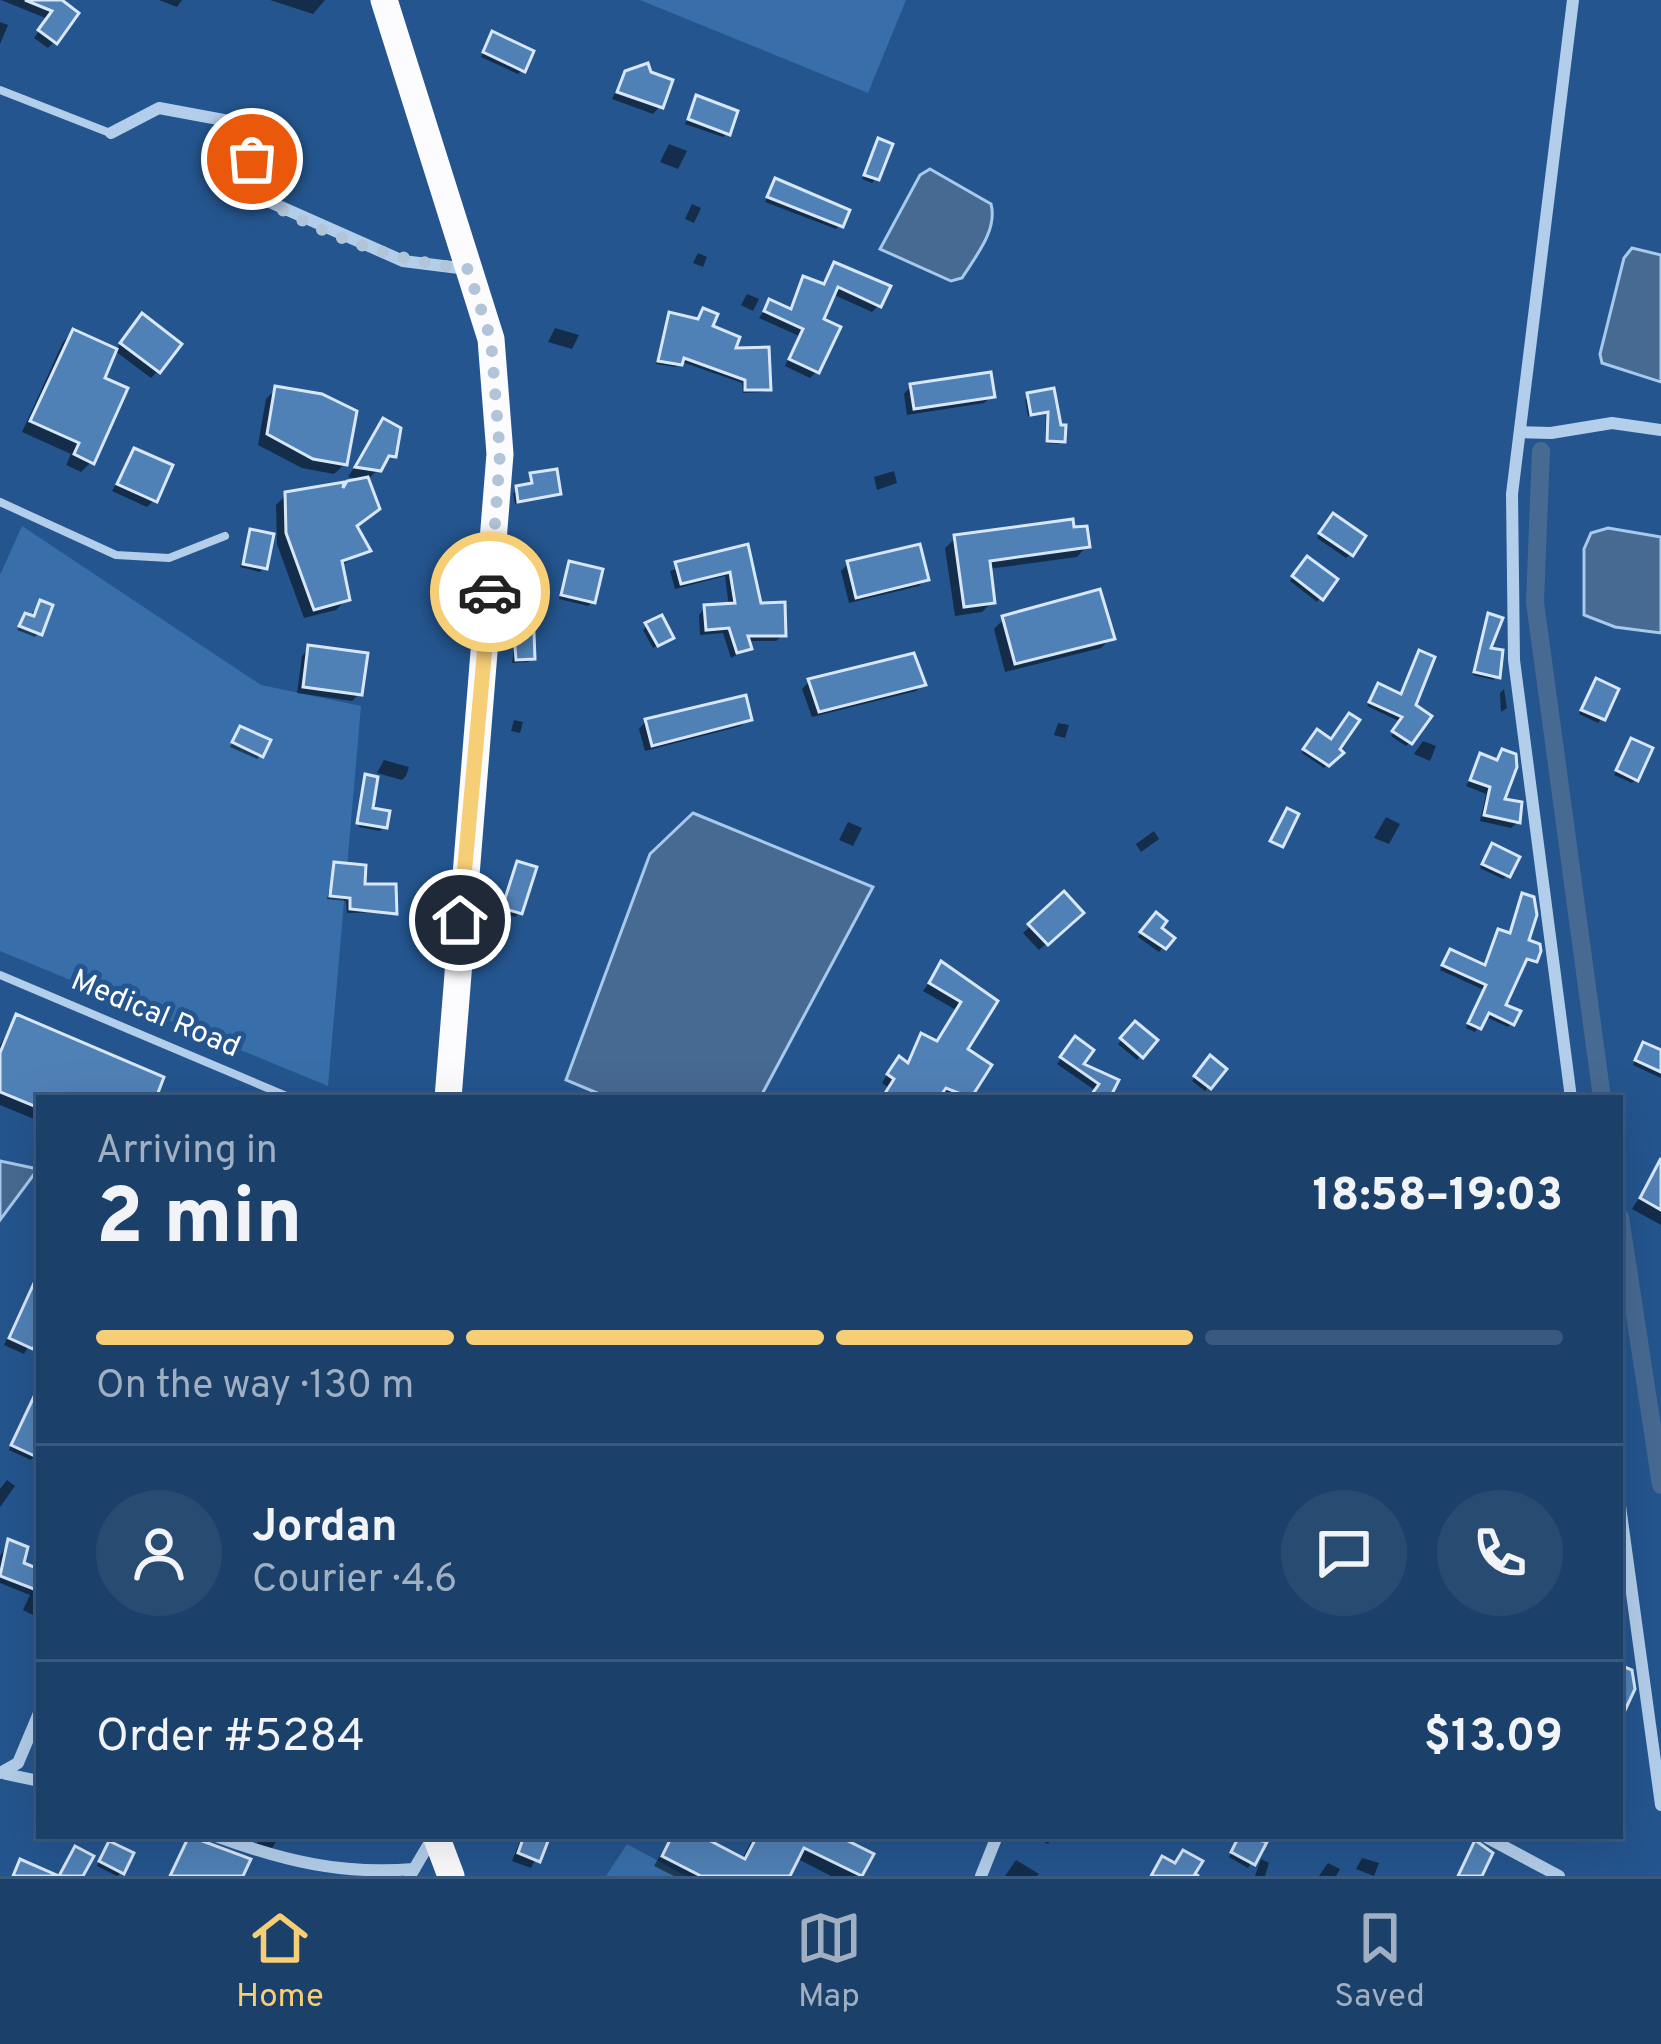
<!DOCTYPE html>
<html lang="en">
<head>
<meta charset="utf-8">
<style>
  :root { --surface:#1b406a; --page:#284b72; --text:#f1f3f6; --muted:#a0afc1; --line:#39597e; --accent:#f6ce76 }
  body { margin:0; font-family:Overpass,sans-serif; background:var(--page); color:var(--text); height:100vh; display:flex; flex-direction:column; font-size:45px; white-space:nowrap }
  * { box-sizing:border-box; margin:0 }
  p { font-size:39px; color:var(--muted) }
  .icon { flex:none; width:66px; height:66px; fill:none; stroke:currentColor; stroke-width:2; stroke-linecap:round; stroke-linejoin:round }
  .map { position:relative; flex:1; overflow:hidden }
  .panel { position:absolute; left:36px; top:1095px; width:1587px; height:744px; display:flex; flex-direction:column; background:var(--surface); border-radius:0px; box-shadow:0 12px 48px #0002,0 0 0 3px var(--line) }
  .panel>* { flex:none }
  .pin { position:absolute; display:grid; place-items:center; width:102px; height:102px; color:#fff; margin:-51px; border:6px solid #fff; border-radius:50%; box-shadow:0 3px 12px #0007 }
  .courier { position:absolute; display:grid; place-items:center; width:120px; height:120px; margin:-60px; border:9px solid #f6ce76; border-radius:50%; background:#fff; color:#222; box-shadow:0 3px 15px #0007 }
  .head em { font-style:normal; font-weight:800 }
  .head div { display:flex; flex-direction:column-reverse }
  .head { display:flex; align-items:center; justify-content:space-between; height:204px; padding:0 60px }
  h1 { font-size:78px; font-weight:800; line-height:90px }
  .bar { display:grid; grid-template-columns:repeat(4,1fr); gap:18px 12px; align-content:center; height:144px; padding:0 60px }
  .bar i { height:15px; border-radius:9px; background:var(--line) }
  .bar .on { background:var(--accent) }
  .bar p { grid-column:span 4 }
  .line { display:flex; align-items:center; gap:30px; padding:0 60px; border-top:3px solid var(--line) }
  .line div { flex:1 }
  .round { display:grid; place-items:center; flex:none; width:126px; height:126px; border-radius:63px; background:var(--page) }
  .dock { display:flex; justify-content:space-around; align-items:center; height:168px; border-top:3px solid var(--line); background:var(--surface); font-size:33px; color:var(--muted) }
  .dock a { display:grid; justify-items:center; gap:6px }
  .dock .on { color:var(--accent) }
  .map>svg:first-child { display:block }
  .green { fill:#386faa }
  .water { fill:#476a92; stroke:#a7c9ec; stroke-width:3 }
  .shadow { fill:#0007 }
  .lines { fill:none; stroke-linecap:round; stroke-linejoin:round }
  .canal { stroke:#476a92; stroke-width:18 }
  .building { fill:#5081b6; stroke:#d8e7f8; stroke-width:3 }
  .service { stroke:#b3ceeb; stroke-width:8 }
  .minor { stroke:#b3ceeb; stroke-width:12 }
  .trunk { stroke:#fcfcff; stroke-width:27 }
  .done { stroke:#b2c4d7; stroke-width:12; stroke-dasharray:0 21.6 }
  .route { stroke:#f6ce76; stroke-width:15 }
  .labels { text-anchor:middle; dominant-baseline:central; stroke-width:10; stroke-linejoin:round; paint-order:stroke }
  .street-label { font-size:30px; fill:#fff; stroke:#24558e }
</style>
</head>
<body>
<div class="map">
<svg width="1661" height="1876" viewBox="0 0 1661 1876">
  <rect width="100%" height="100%" fill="#24558e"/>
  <g class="green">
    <path d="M640 0H906L868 93Z"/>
    <path d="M22 526 261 685 361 706 328 1086 0 951V575Z"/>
    <path d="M627 1844 686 1876H606Z"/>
  </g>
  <g class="water">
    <path d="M930 169 991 204C998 230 975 257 962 278L951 281 880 249 920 175Z"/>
    <path d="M1632 248 1661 255V382L1602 363 1600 354 1624 258Z"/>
    <path d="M1608 528 1661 537V633L1615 627 1584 615V549L1591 533Z"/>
    <path d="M693 813 873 887 760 1098H609L566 1080 650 854Z"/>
    <path d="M0 1161 38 1169 0 1220Z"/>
  </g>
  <g class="shadow">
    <path d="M1 0H57L54 42 48 48 34 38 48 19Z"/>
    <path d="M159 0H182L177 7Z"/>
    <path d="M270 0H325L313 14Z"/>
    <path d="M0 22 8 25 0 44Z"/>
    <path d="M489 39 522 70 518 74 481 57Z"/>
    <path d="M626 73 649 74 660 106 653 114 612 99Z"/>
    <path d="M697 98 728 133 723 137 685 124Z"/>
    <path d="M878 141 876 179 872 183 862 179Z"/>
    <path d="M669 144 687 151 678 169 660 162Z"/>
    <path d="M775 182 840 225 836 229 765 202Z"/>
    <path d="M692 204 701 208 694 223 685 219Z"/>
    <path d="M698 253 707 257 703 267 693 263Z"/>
    <path d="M835 265 879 305 872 312 832 294 820 321 817 371 810 378 785 366 799 336 759 318 770 303 788 311 804 279 821 286Z"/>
    <path d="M747 294 759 299 753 311 741 305Z"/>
    <path d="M704 311 709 328 768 389 764 392 743 393 742 383 682 362 676 367 656 364 666 319 697 322Z"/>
    <path d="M135 324 158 371 151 378 115 351Z"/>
    <path d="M555 328 579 335 572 349 548 342Z"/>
    <path d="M73 332 101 379 91 462 81 472 66 465 71 454 22 432 63 342Z"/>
    <path d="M911 386 992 396 984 403 907 415 904 394Z"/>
    <path d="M276 389 345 464 334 474 302 468 258 445 266 399Z"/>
    <path d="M1052 392 1062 441 1059 444 1045 443 1046 413 1028 416 1025 399Z"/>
    <path d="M383 422 393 456 366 481 354 528 367 550 340 566 347 599 336 610 304 618 277 544 276 505 287 494 339 493 367 480 348 477Z"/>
    <path d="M135 451 154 500 147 507 112 491Z"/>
    <path d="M894 471 897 483 877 490 874 477Z"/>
    <path d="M532 476 558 493 515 504 513 493 529 487Z"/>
    <path d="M1329 521 1351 554 1346 558 1317 538Z"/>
    <path d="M251 532 264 567 260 572 240 567Z"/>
    <path d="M956 538 1087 546 1077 557 988 569 992 602 982 612 955 616 945 548Z"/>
    <path d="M746 547 758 606 783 635 776 641H747L749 648 731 658 723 633 700 635 699 615 705 608 729 607 725 576 675 589 670 571Z"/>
    <path d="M570 564 592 602 588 606 559 599Z"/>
    <path d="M848 564 926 579 919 586 849 603 841 571Z"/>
    <path d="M1303 564 1334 580 1317 602 1290 581Z"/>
    <path d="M41 603 39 633 35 637 17 630Z"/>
    <path d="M1489 616 1487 650 1494 680 1473 675Z"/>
    <path d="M1004 619 1111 638 1101 648 1005 672 994 629Z"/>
    <path d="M647 626 666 641 653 648 643 630Z"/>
    <path d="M516 636 532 658 528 662 512 663Z"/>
    <path d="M309 648 360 693 352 701 297 693 302 656Z"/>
    <path d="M1419 654 1410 742 1406 746 1391 736 1401 722 1367 706 1378 686 1400 697Z"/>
    <path d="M809 682 923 684 916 691 812 717 802 689Z"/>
    <path d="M1596 682 1602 718 1598 723 1579 714Z"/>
    <path d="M1504 689 1507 708 1501 712 1500 693Z"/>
    <path d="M749 719 741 726 645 751 639 729 646 721Z"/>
    <path d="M514 720 523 722 520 733 511 731Z"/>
    <path d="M1058 723 1069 725 1065 738 1054 735Z"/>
    <path d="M237 733 261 755 257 759 230 747Z"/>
    <path d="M1313 736 1340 753 1324 768 1302 753Z"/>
    <path d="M1423 741 1436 746 1430 761 1414 754Z"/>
    <path d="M1631 742 1636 779 1632 783 1614 775Z"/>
    <path d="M1502 752 1501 801 1518 822 1511 828 1480 821 1486 794 1466 786 1481 757 1495 762Z"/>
    <path d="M384 760 409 767 406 776 402 780 377 773Z"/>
    <path d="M367 778 370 810 384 827 380 831 359 827Z"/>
    <path d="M1386 817 1400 824 1389 844 1374 838Z"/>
    <path d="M848 822 862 828 853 846 839 840Z"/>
    <path d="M1154 831 1159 839 1141 852 1136 844Z"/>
    <path d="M1488 851 1508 875 1503 879 1480 868Z"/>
    <path d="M518 864 520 912 515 917 500 912Z"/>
    <path d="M335 865 362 887 394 912 347 913 346 901 327 899Z"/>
    <path d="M1063 896 1080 913 1039 950 1023 933Z"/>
    <path d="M1523 897 1525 942 1534 961 1523 962 1503 1006 1512 1023 1508 1027 1484 1016 1475 1032 1466 1028 1484 990 1440 970 1450 953 1484 968 1495 937 1508 936Z"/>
    <path d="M1156 916 1157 928 1170 938 1159 952 1138 937Z"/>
    <path d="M942 965 993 1001 964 1050 988 1065 967 1098H882L889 1088 882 1083 891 1068 905 1064 922 1037 936 1043 956 1010 923 991Z"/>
    <path d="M17 1018 152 1098H39V1121L0 1105V1045Z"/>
    <path d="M1135 1025 1154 1040 1137 1060 1118 1044Z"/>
    <path d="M1070 1046 1079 1065 1115 1082 1104 1098H1091L1096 1091 1057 1064Z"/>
    <path d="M1640 1050 1661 1054V1078L1633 1065Z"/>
    <path d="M1210 1059 1223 1069 1205 1091 1192 1081Z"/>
    <path d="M1654 1176 1661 1180V1225L1632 1209Z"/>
    <path d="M39 1271V1328L24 1354 4 1345Z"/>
    <path d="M39 1410V1450L31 1460 9 1450 27 1411Z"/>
    <path d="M7 1480 15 1486 0 1507V1489Z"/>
    <path d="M9 1542 21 1565 39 1571V1618L23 1610 30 1595 0 1583V1556Z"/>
    <path d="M260 1836H280L272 1848 257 1844Z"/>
    <path d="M506 1836H547L531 1868 512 1861 520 1841Z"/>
    <path d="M671 1836H694L741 1861 754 1836H832L869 1856 859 1876H831L796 1858 786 1876H674L654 1866Z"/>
    <path d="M1032 1836H1054L1048 1844Z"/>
    <path d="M1240 1836 1263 1843 1248 1868 1229 1857Z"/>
    <path d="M105 1849 122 1872 117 1876 97 1866Z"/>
    <path d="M1362 1858 1379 1863 1374 1876 1356 1869Z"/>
    <path d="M1261 1859 1269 1863 1265 1876H1255Z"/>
    <path d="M1016 1860 1039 1874 1037 1876H1005Z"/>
    <path d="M1328 1863 1340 1869 1336 1876H1319Z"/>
  </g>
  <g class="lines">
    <g class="canal">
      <path d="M1541 451 1535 602 1602 1098"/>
      <path d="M1620 1217 1661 1485"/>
    </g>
  </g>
  <g class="building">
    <path d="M25 0H62L79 13 57 44 38 30 52 11Z"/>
    <path d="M492 31 534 51 525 72 483 52Z"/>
    <path d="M648 63 651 72 673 80 663 108 617 92 625 71Z"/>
    <path d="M696 95 738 111 730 135 688 119Z"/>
    <path d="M878 138 893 144 879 180 864 175Z"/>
    <path d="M775 178 850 210 843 227 767 197Z"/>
    <path d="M834 262 891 286 881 307 838 287 824 319 841 327 819 373 789 359 803 329 764 311 769 299 791 309 803 276 824 284Z"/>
    <path d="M703 308 718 314 713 326 740 337 736 348 769 347 771 390H745V380L684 358 682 365 658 361 669 312 698 319Z"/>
    <path d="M142 313 182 344 160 373 120 343Z"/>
    <path d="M73 329 117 349 105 378 128 388 94 464 74 454 79 443 30 421Z"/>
    <path d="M991 372 995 397 914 409 910 384Z"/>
    <path d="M275 386 322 394 357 411 347 465 313 459 267 434Z"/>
    <path d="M1054 388 1061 425H1066L1065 442 1047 441 1048 412 1031 415 1027 393Z"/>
    <path d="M383 418 401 428 396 457 389 456 381 471 355 467Z"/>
    <path d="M134 448 173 465 157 502 117 484Z"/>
    <path d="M557 469 561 494 518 502 516 486 532 483 530 473Z"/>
    <path d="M368 477 380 509 357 526 371 551 342 561 350 600 314 610 286 533 285 492 344 482 343 488 347 481Z"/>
    <path d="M1333 513 1366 536 1353 556 1319 533Z"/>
    <path d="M1073 519 1074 527 1087 526 1090 547 990 561 995 603 964 607 954 535Z"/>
    <path d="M250 529 274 534 267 569 243 564Z"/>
    <path d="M748 544 761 603 785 602 786 636H748L752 649 737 653 729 628 706 630 704 605 735 603 730 572 681 584 675 562Z"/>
    <path d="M920 544 929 580 856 598 847 561Z"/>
    <path d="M1307 556 1338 579 1323 600 1292 576Z"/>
    <path d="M569 561 603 569 595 603 561 595Z"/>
    <path d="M1100 589 1115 639 1015 664 1002 616Z"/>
    <path d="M40 600 53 605 42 635 19 626 25 613 34 616Z"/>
    <path d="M1488 613 1503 618 1491 648 1503 650 1500 678 1474 672Z"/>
    <path d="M662 615 674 638 658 646 645 623Z"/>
    <path d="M534 632 535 659 516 660 514 633Z"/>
    <path d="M308 645 368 653 362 695 303 687Z"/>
    <path d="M1419 650 1435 657 1416 705 1432 716 1412 744 1392 731 1402 717 1369 702 1378 683 1401 694Z"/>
    <path d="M914 653 926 685 819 712 808 679Z"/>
    <path d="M1596 678 1619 689 1605 720 1581 710Z"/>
    <path d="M746 695 752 720 652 746 645 719Z"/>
    <path d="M1349 713 1360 720 1340 749 1344 753 1329 766 1303 749 1317 729 1331 739Z"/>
    <path d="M240 726 271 740 263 757 232 742Z"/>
    <path d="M1631 738 1653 748 1638 781 1616 770Z"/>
    <path d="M1502 749 1516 754 1517 767 1505 799 1522 802 1520 823 1484 815 1490 787 1470 780 1480 753 1497 760Z"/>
    <path d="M365 774 378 777 373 808 390 811 387 828 357 823Z"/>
    <path d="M1287 808 1299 814 1283 847 1270 841Z"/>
    <path d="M1492 843 1520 857 1510 877 1482 864Z"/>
    <path d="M517 861 537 867 522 914 502 908Z"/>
    <path d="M334 862 366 865 365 884H396L397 914 350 909V898L330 896Z"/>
    <path d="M1064 891 1084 913 1048 945 1028 924Z"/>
    <path d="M1522 893 1534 897 1537 915 1529 940 1540 944 1541 951 1537 962 1527 959 1506 1005 1521 1011 1514 1025 1489 1013 1481 1029 1468 1023 1486 985 1442 965 1450 949 1485 965 1498 929 1510 933Z"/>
    <path d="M1156 912 1167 921 1162 928 1175 938 1166 949 1140 932Z"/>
    <path d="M941 961 998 1001 968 1049 992 1065 971 1098 946 1088 939 1098H882L894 1079 887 1074 899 1056 908 1063 921 1033 937 1041 961 1002 929 983Z"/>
    <path d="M16 1014 164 1077 156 1098H39V1108L0 1092V1053Z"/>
    <path d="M1135 1021 1158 1040 1143 1058 1120 1038Z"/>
    <path d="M1075 1036 1094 1050 1084 1064 1119 1080 1110 1098H1089L1099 1084 1060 1057Z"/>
    <path d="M1643 1042 1661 1050V1072L1635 1060Z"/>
    <path d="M1210 1055 1227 1069 1211 1089 1194 1076Z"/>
    <path d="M1661 1158V1210L1640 1198Z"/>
    <path d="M39 1272V1335L33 1349 9 1338Z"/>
    <path d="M39 1386V1458L11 1445Z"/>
    <path d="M8 1539 28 1547 24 1563 39 1569V1591L0 1576Z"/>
    <path d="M1620 1665 1632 1670 1635 1689 1620 1721Z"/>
    <path d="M189 1836 251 1859 243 1876H170Z"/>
    <path d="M524 1836H550L540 1862 518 1853Z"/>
    <path d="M672 1836H701L745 1859 757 1836H838L874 1854 862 1876 804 1848 790 1876H701L662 1856Z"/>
    <path d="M1239 1836 1267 1842 1255 1865 1231 1852Z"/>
    <path d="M1475 1840 1493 1853 1482 1876H1458Z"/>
    <path d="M109 1841 134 1853 124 1874 99 1861Z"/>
    <path d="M75 1846 94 1856 83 1876H13L20 1859 59 1876Z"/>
    <path d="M1183 1850 1203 1861 1195 1874 1199 1876H1151L1162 1856 1175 1863Z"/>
  </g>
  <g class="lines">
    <g class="service">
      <path d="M0 90 110 133"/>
      <path d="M0 502 116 555 169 558 225 536"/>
      <path d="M0 975 291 1098"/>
    </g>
    <g class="minor">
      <path d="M111 133 159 108 229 121 252 159 263 199 403 261 467 269"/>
      <path d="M1520 432 1551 433 1612 423 1661 430"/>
      <path d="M1571 1098 1514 660 1512 494 1573 0"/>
      <path d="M1620 1506 1661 1805"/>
      <path d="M0 1773 18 1763 39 1713"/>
      <path d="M6 1774 39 1781"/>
      <path d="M216 1836C284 1861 342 1875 414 1869"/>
      <path d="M1484 1836 1559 1876"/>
      <path d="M410 1876 433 1837"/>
      <path d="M981 1876 997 1836"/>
    </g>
    <g class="trunk">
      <path d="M384 0 491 339 500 454 448 1098"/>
      <path d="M436 1836 451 1876"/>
    </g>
  </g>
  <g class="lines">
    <path class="done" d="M252 159 263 199C326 237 395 261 468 269L491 340 500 454 490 592"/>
    <path class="route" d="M460 920 490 592"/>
  </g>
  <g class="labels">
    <g class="street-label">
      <text transform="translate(155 1015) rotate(23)">Medical Road</text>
    </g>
  </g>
</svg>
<div class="pin" style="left:252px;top:159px;background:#ea580c"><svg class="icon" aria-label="bag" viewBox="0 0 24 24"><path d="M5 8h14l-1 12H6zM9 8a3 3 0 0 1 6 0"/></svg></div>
<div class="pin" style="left:460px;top:920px;background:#1f2937"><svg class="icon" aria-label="home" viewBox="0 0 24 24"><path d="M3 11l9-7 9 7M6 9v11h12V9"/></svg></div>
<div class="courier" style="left:490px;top:592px"><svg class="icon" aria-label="car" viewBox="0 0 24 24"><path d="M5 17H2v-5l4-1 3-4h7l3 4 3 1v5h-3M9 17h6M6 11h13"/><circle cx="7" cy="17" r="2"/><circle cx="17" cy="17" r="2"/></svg></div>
<section class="panel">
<div class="head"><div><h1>2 min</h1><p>Arriving in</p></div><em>18:58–19:03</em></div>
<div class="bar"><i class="on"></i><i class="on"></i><i class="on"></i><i></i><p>On the way · 130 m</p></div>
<div class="line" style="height:216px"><a class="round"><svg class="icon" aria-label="person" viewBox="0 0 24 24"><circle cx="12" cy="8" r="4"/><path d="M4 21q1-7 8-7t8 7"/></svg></a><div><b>Jordan</b><p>Courier · 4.6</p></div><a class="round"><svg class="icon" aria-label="chat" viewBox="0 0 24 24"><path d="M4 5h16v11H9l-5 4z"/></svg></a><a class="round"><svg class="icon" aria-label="phone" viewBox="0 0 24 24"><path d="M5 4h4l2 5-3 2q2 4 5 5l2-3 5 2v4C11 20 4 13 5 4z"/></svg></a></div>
<div class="line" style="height:156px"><div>Order #5284</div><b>$13.09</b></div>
</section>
</div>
<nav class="dock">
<a class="on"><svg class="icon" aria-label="home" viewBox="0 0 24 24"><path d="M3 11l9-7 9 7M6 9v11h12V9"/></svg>Home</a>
<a><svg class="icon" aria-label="map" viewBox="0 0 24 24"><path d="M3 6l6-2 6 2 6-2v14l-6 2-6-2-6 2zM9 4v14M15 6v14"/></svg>Map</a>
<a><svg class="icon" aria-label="saved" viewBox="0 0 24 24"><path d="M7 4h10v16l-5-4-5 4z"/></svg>Saved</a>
</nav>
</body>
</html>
